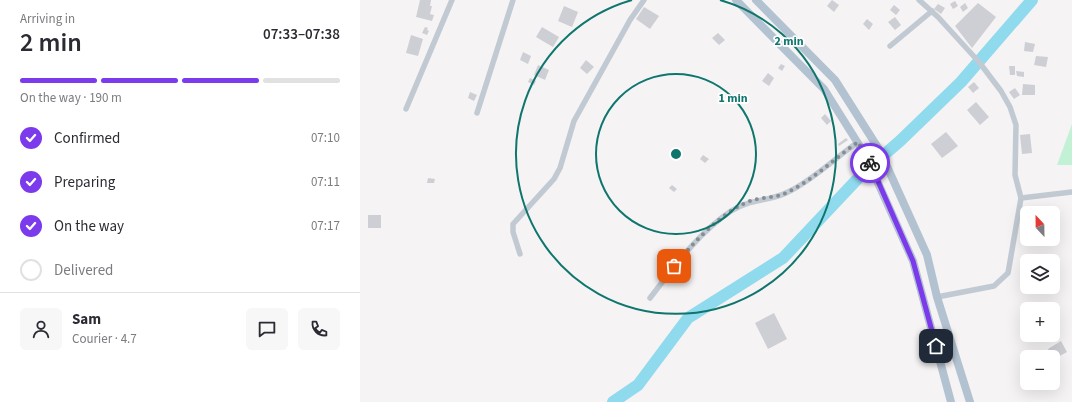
<!DOCTYPE html>
<html lang="en">
<head>
<meta charset="utf-8">
<style>
  :root { --surface:#fff; --page:#f7f7f7; --text:#2b2b33; --muted:#7c7c81; --line:#e1e1e2; --accent:#7c3aed }
  body { margin:0; font-family:"Source Sans 3",sans-serif; background:var(--page); color:var(--text); height:100vh; display:flex; flex-direction:column; font-size:15px; white-space:nowrap }
  * { box-sizing:border-box; margin:0 }
  p { font-size:13px; color:var(--muted) }
  .icon { flex:none; width:22px; height:22px; fill:none; stroke:currentColor; stroke-width:2; stroke-linecap:round; stroke-linejoin:round }
  .map { position:relative; flex:1; overflow:hidden }
  .sheet { display:flex; flex-direction:column; background:var(--surface); width:360px }
  .sheet>* { flex:none }
  .needle { width:26px; rotate:338deg }
  .buttons { position:absolute; left:660px; top:206px; display:grid; gap:8px }
  .buttons a { display:grid; place-items:center; width:40px; height:40px; border-radius:6px; background:var(--surface); box-shadow:0 4px 16px #0002; font-size:20px }
  .pin { position:absolute; display:grid; place-items:center; width:34px; height:34px; color:#fff; margin:-17px; border-radius:8px; box-shadow:0 2px 6px #0006 }
  .courier { position:absolute; display:grid; place-items:center; width:40px; height:40px; margin:-20px; border:3px solid #7c3aed; border-radius:50%; background:#fff; color:#222; box-shadow:0 1px 5px #0007 }
  .headline em { font-style:normal; font-weight:600 }
  .headline div { display:flex; flex-direction:column-reverse }
  .headline { display:flex; align-items:center; justify-content:space-between; height:68px; padding:0 20px }
  h1 { font-size:26px; font-weight:600; line-height:30px }
  .bar { display:grid; grid-template-columns:repeat(4,1fr); gap:6px 4px; align-content:center; height:48px; padding:0 20px }
  .bar i { height:5px; border-radius:3px; background:var(--line) }
  .bar .current { background:var(--accent) }
  .bar p { grid-column:span 4 }
  .line { display:flex; align-items:center; gap:10px; padding:0 20px; border-top:1px solid var(--line) }
  .line div { flex:1 }
  .round { display:grid; place-items:center; flex:none; width:42px; height:42px; border-radius:6px; background:var(--page) }
  ol { padding:0 20px; list-style:none }
  li { display:flex; align-items:center; gap:12px; height:44px }
  li p { margin-inline-start:auto }
  li .icon { padding:4px; border-radius:50%; background:var(--accent); color:#fff; stroke-width:4 }
  li:last-child { color:var(--muted) }
  li i { width:22px; height:22px; border:2px solid var(--line); border-radius:50% }
  main { display:flex; flex:1; min-height:0 }
  .map>svg:first-child { display:block }
  .green { fill:#c3f1d5 }
  .lines { fill:none; stroke-linecap:round; stroke-linejoin:round }
  .river { stroke:#90daee; stroke-width:12 }
  .building { fill:#cdcfd5 }
  .minor { stroke:#c1cad2; stroke-width:5.5 }
  .primary { stroke:#b3c2d1; stroke-width:8 }
  .done { stroke:#868d94; stroke-width:4; stroke-dasharray:0 7.2 }
  .route { stroke:#7c3aed; stroke-width:5 }
  .ring { fill:none; stroke:#0f766e; stroke-width:2 }
  .centre { fill:#0f766e; stroke:#fff; stroke-width:2 }
  .ring-label { font-size:12px; text-anchor:middle; font-weight:bold; fill:#0f766e; stroke:#fff; stroke-width:3.5; stroke-linejoin:round; paint-order:stroke }
</style>
</head>
<body>
<main>
<section class="sheet">
<div class="headline"><div><h1>2 min</h1><p>Arriving in</p></div><em>07:33–07:38</em></div>
<div class="bar"><i class="current"></i><i class="current"></i><i class="current"></i><i></i><p>On the way · 190 m</p></div>
<ol>
<li><svg class="icon" aria-label="check" viewBox="0 0 24 24"><path d="M5 12l5 5 9-10"/></svg>Confirmed<p>07:10</p></li>
<li><svg class="icon" aria-label="check" viewBox="0 0 24 24"><path d="M5 12l5 5 9-10"/></svg>Preparing<p>07:11</p></li>
<li><svg class="icon" aria-label="check" viewBox="0 0 24 24"><path d="M5 12l5 5 9-10"/></svg>On the way<p>07:17</p></li>
<li><i></i>Delivered</li>
</ol>
<div class="line" style="height:72px"><a class="round"><svg class="icon" aria-label="person" viewBox="0 0 24 24"><circle cx="12" cy="8" r="4"/><path d="M4 21q1-7 8-7t8 7"/></svg></a><div><b>Sam</b><p>Courier · 4.7</p></div><a class="round"><svg class="icon" aria-label="chat" viewBox="0 0 24 24"><path d="M4 5h16v11H9l-5 4z"/></svg></a><a class="round"><svg class="icon" aria-label="phone" viewBox="0 0 24 24"><path d="M5 4h4l2 5-3 2q2 4 5 5l2-3 5 2v4C11 20 4 13 5 4z"/></svg></a></div>
</section>
<div class="map">
<svg width="712" height="402" viewBox="0 0 712 402">
  <rect width="100%" height="100%" fill="#f5f3f3"/>
  <path class="green" d="M712 124V165H697Z"/>
  <g class="lines">
    <path class="river" d="M253 402 278 385 328 318 423 258 504 172 540 141 601 82 672 0"/>
  </g>
  <g class="building">
    <path d="M60 0H71L70 6H72L70 14 74 15 72 21 56 17Z"/>
    <path d="M472 0 479 5 474 12 467 6Z"/>
    <path d="M595 1 598 6 593 9 590 4Z"/>
    <path d="M605 3 608 8 603 12 600 7Z"/>
    <path d="M618 3 636 17 612 48 595 26Z"/>
    <path d="M578 4 585 8 581 14 574 9Z"/>
    <path d="M534 5 540 10 536 15 530 10Z"/>
    <path d="M204 6 218 12 212 27 198 21Z"/>
    <path d="M284 7 299 16 290 29 276 19Z"/>
    <path d="M535 17 541 25 535 30 528 22Z"/>
    <path d="M507 19 513 24 509 30 503 24Z"/>
    <path d="M65 27 68 28 67 30 69 31 67 35 62 33Z"/>
    <path d="M182 27 199 37 193 47 176 37Z"/>
    <path d="M358 33 365 40 359 45 352 38Z"/>
    <path d="M51 35 63 39 58 56 46 53Z"/>
    <path d="M665 42 675 44 673 52 664 51Z"/>
    <path d="M163 52 171 56 168 64 160 60Z"/>
    <path d="M676 56 688 57 686 67 674 65Z"/>
    <path d="M226 60 234 67 227 74 220 68Z"/>
    <path d="M421 64 425 66 422 71 418 68Z"/>
    <path d="M178 65 189 70 185 80 174 75Z"/>
    <path d="M649 66H655V75H650Z"/>
    <path d="M656 71 664 72V77L657 76Z"/>
    <path d="M408 73 414 78 409 86 402 81Z"/>
    <path d="M170 78 176 81 174 85 168 82Z"/>
    <path d="M614 82 619 88 613 93 608 87Z"/>
    <path d="M663 84 675 85V95H662Z"/>
    <path d="M655 88 660 95 654 99 649 92Z"/>
    <path d="M110 92 117 95 114 101 108 98Z"/>
    <path d="M616 102 629 117 620 125 607 110Z"/>
    <path d="M465 114 471 121 467 125 461 118Z"/>
    <path d="M586 132 598 146 582 158 571 144Z"/>
    <path d="M670 134 672 153 662 154 660 135Z"/>
    <path d="M486 138 488 140 479 146 478 144Z"/>
    <path d="M343 155 349 159 345 163 340 159Z"/>
    <path d="M68 178 75 179 74 183H67Z"/>
    <path d="M312 185 317 189 314 192 309 188Z"/>
    <rect x="8" y="215" width="13" height="13"/>
    <path d="M414 313 427 339 408 349 395 323Z"/>
    <path d="M701 341 707 352 694 359 688 349Z"/>
  </g>
  <g class="lines">
    <g class="minor">
      <path d="M559 0 578 17 619 62 641 91 650 107 656 125 655 175 661 198 648 273 634 286 577 297"/>
      <path d="M530 46 572 11"/>
      <path d="M46 109 92 0"/>
      <path d="M117 113 153 0"/>
      <path d="M661 198 712 192"/>
      <path d="M160 254 153 232V224L194 179 200 168 214 121 270 20 284 0"/>
      <path d="M290 298C314 267 338 233 371 211 391 198 409 202 428 192 453 180 475 158 498 142"/>
    </g>
    <g class="primary">
      <path d="M376 0 464 89 506 156 553 261 591 402"/>
      <path d="M396 0 475 80 520 151 567 255 577 297 610 402"/>
    </g>
  </g>
  <g class="lines">
    <path class="done" d="M314 266C333 243 364 209 393 200 405 197 417 198 428 192 453 180 475 158 498 142L510 163"/>
    <path class="route" d="M510 163 553 261 576 346"/>
  </g>
  <g class="ring">
    <circle cx="316" cy="154" r="80"/>
    <path d="M360 0A160 160 0 1 1 272 0"/>
  </g>
  <circle cx="316" cy="154" r="6" class="centre"/>
  <g class="ring-label">
    <text x="429" y="45">2 min</text>
    <text x="373" y="102">1 min</text>
  </g>
</svg>
<div class="buttons">
<a><svg class="needle" viewBox="-14 -14 28 28"><path d="M0-13l5 13h-10z" fill="#e53935"/><path d="M0 13l5-13h-10z" fill="#7c7c81"/></svg></a>
<a><svg class="icon" aria-label="layers" viewBox="0 0 24 24"><path d="M12 4l9 5-9 5-9-5zM3 14l9 5 9-5"/></svg></a>
<a>+</a>
<a>−</a>
</div>
<div class="pin" style="left:314px;top:266px;background:#ea580c"><svg class="icon" aria-label="bag" viewBox="0 0 24 24"><path d="M5 8h14l-1 12H6zM9 8a3 3 0 0 1 6 0"/></svg></div>
<div class="pin" style="left:576px;top:346px;background:#1f2937"><svg class="icon" aria-label="home" viewBox="0 0 24 24"><path d="M3 11l9-7 9 7M6 9v11h12V9"/></svg></div>
<div class="courier" style="left:510px;top:163px"><svg class="icon" aria-label="bike" viewBox="0 0 24 24"><circle cx="6" cy="16" r="4"/><circle cx="18" cy="16" r="4"/><path d="M6 16l4-8h5l3 8M10 8l3 8H6M13 5h3"/></svg></div>
</div>
</main>
</body>
</html>
